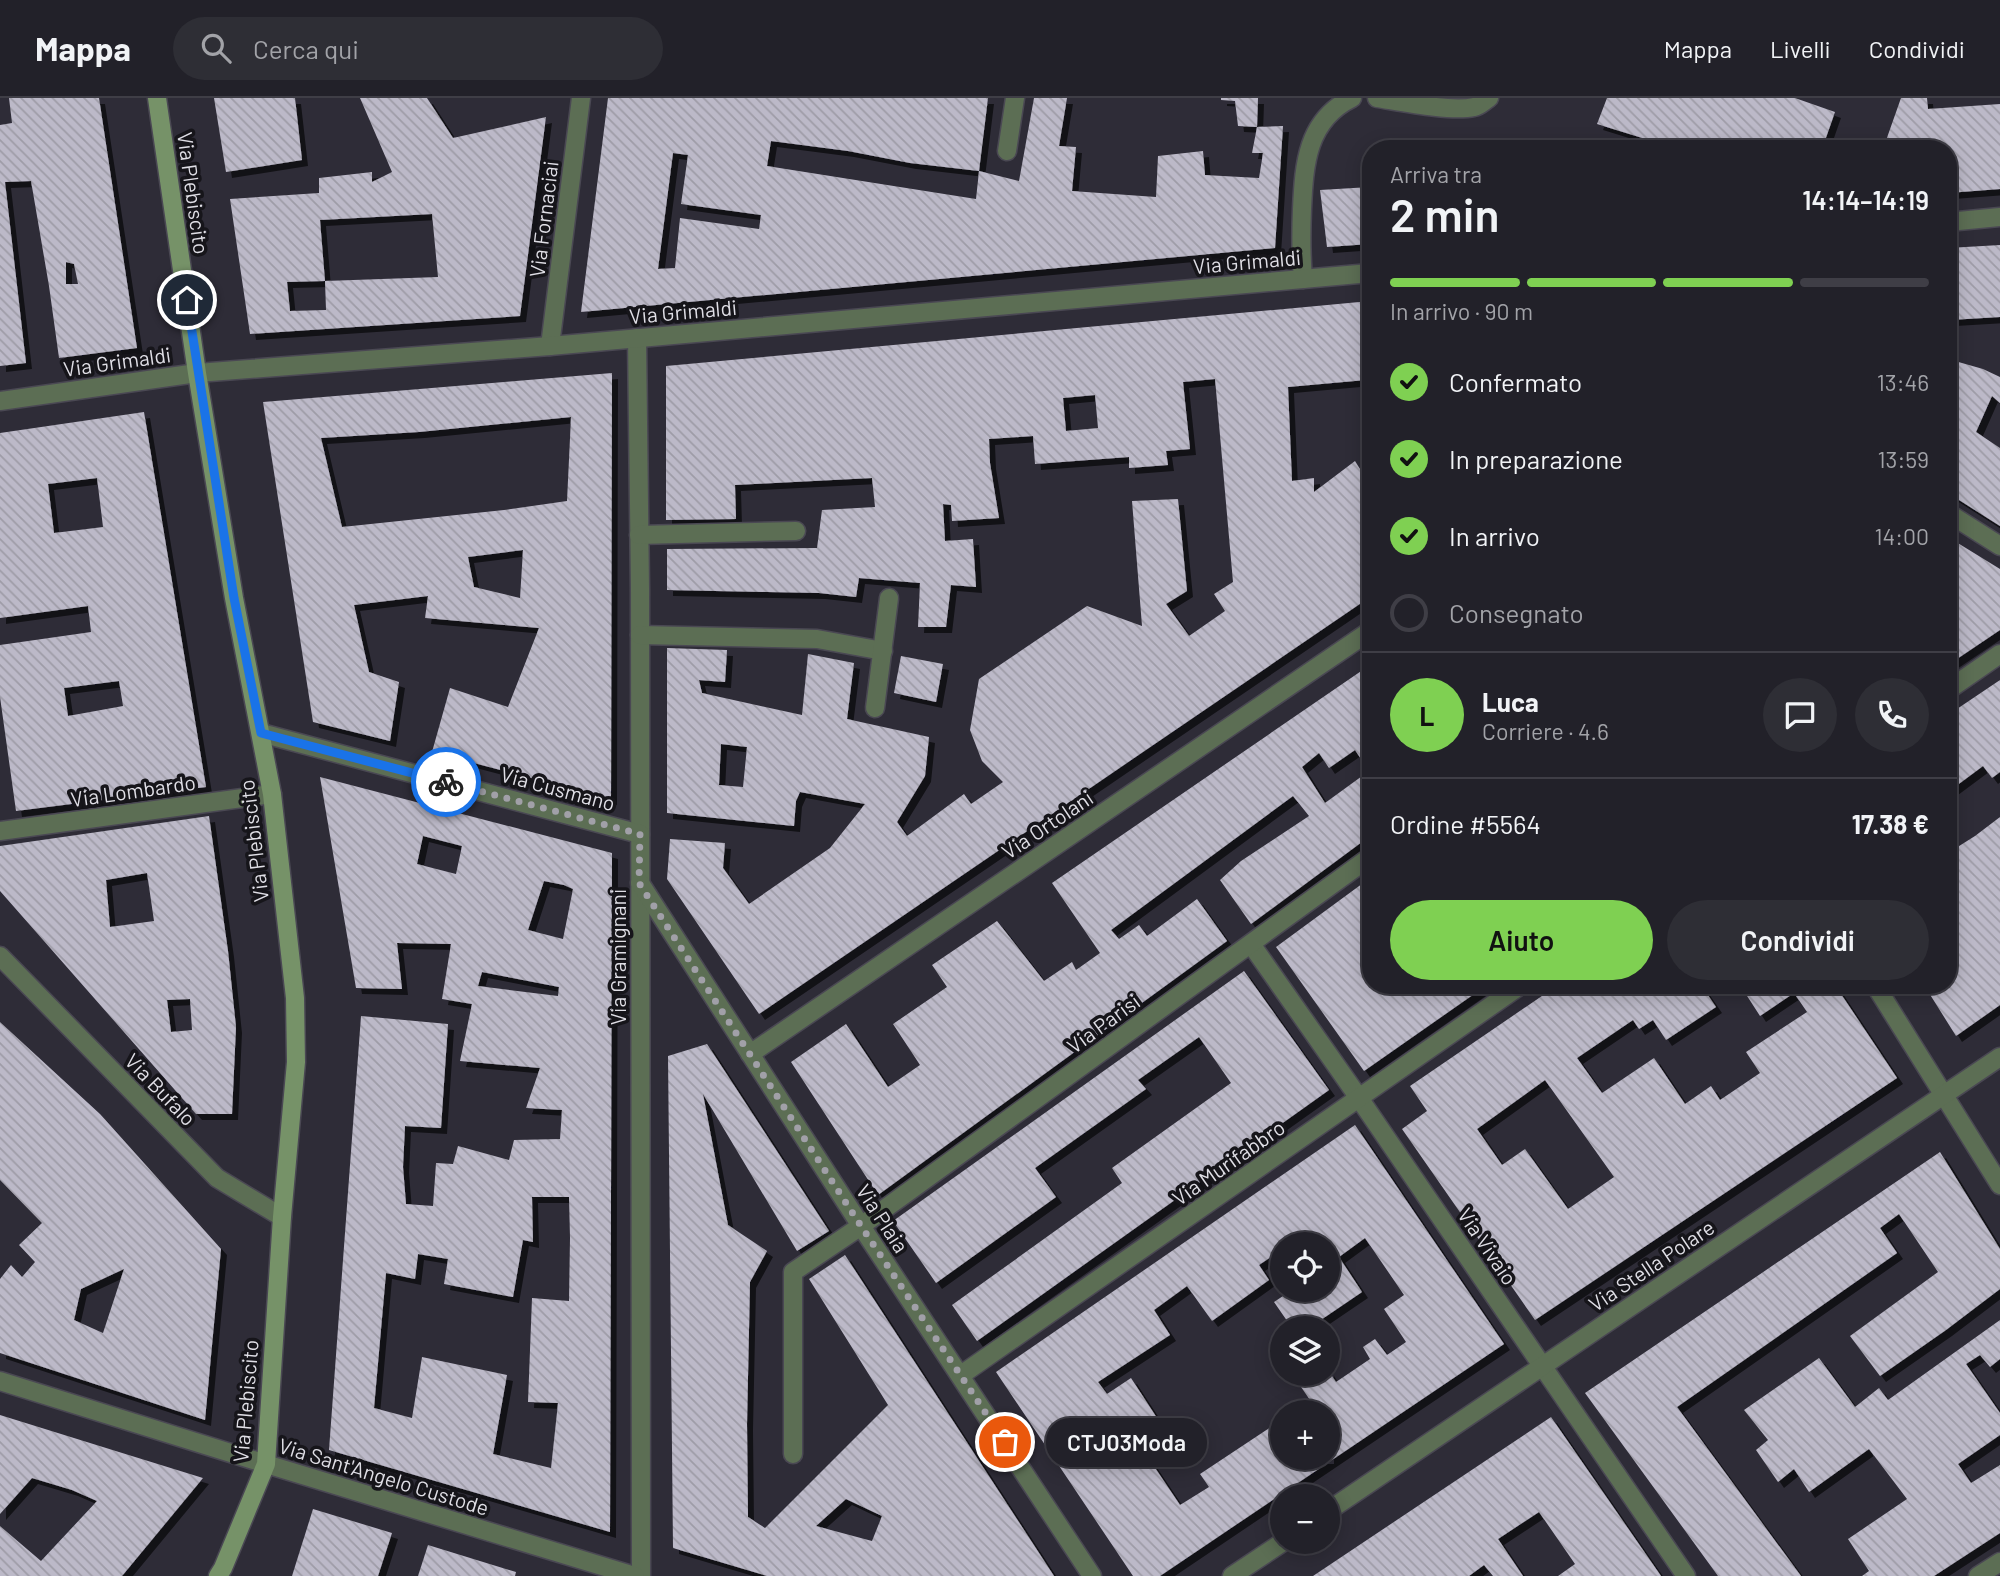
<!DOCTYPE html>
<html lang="it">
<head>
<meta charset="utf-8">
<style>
  :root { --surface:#222129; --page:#2e2e35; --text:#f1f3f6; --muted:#a2a3a8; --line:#3f3e46; --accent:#7fd052 }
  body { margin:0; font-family:Barlow,sans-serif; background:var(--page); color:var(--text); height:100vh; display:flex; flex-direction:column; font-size:26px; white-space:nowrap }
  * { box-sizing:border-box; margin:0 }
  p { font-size:23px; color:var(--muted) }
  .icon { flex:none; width:38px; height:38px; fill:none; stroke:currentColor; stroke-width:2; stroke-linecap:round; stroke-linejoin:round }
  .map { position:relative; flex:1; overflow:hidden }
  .details { position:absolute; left:1362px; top:42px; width:595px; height:854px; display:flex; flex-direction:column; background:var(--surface); border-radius:28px; box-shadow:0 4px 18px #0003,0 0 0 2px var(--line) }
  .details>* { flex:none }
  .tools { position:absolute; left:1270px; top:1134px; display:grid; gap:14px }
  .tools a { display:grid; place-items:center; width:70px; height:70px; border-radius:50%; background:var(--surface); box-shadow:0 4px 18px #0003,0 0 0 2px var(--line); font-size:35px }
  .pin { position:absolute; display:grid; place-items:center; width:60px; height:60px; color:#fff; margin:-30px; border:4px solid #fff; border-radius:50%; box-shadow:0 2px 7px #0007 }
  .courier { position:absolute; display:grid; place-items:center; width:70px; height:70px; margin:-35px; border:5px solid #1a73e8; border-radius:50%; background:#fff; color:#222; box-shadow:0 2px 9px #0007 }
  .bubble { position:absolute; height:49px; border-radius:24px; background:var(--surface); box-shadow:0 4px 18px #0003,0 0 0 2px var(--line); font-size:23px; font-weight:600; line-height:49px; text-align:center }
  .overview em { font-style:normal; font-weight:600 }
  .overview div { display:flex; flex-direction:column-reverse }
  .overview { display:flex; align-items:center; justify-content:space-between; height:119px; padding:0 28px }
  h1 { font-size:46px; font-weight:600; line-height:52px }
  .bar { display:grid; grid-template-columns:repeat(4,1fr); gap:10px 7px; align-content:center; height:84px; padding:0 28px }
  .bar i { height:9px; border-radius:5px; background:var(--line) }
  .bar .active { background:var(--accent) }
  .bar p { grid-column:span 4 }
  .line { display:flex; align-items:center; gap:18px; padding:0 28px; border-top:2px solid var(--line) }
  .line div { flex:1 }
  .round { display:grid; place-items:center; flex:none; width:74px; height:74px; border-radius:37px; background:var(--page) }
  ol { padding:0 28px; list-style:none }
  li { display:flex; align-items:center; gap:21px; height:77px }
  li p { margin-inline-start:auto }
  li .icon { padding:7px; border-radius:50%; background:var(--accent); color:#111; stroke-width:4 }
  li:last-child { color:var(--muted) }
  li i { width:38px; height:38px; border:4px solid var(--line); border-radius:50% }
  .button { display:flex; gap:14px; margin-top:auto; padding:14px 28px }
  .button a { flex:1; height:80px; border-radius:42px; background:var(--accent); color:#111; font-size:28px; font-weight:600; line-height:80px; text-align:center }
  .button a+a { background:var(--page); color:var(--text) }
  header { display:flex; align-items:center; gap:42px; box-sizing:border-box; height:98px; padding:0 35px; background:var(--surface); border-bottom:2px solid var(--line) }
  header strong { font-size:33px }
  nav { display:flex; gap:38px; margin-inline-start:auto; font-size:24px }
  .search { width:490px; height:63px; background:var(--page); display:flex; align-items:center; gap:18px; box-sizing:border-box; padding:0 24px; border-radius:38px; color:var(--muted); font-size:26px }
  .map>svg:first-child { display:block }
  .building { fill:url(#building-back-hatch); fill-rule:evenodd; filter:url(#shadow) }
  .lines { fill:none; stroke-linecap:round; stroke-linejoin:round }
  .service-casing { stroke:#4a4853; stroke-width:21 }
  .minor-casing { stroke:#4a4853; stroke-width:21 }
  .tertiary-casing { stroke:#4a4853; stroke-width:21 }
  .secondary-casing { stroke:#4a4853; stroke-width:21 }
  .service { stroke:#5c6e54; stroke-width:18 }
  .minor { stroke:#5c6e54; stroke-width:18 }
  .tertiary { stroke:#5c6e54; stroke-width:18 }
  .secondary { stroke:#769268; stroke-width:18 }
  .done { stroke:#a1a0a8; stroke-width:7; stroke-dasharray:0 12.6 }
  .route { stroke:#1a73e8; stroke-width:9 }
  .labels { text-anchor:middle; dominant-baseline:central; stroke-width:7; stroke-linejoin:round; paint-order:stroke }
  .street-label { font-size:21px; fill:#dfdee5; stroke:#16151a }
</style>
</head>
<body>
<header>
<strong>Mappa</strong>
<div class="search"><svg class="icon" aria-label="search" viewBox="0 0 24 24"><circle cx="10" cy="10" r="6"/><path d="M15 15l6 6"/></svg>Cerca qui</div>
<nav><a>Mappa</a><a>Livelli</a><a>Condividi</a></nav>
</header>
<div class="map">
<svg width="2000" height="1478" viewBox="0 0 2000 1478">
  <defs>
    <pattern id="building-back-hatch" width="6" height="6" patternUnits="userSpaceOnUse" patternTransform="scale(1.75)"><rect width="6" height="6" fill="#bcb9c8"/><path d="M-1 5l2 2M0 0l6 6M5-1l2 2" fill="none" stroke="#9e9ca7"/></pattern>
    <filter id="shadow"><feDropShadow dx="6" dy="6" stdDeviation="0" flood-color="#0009"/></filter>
  </defs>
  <rect width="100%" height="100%" fill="#2e2c37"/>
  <g class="building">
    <path d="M9 0H99L137 250 59 260 49 188 31 83 5 84 26 265 0 268V27L12 25ZM66 164 74 166 78 186H66Z"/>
    <path d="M214 0H295L302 62 226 74Z"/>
    <path d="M360 0H427L453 40 546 19 520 218 250 236 230 101 319 95V80L372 74V84L392 74ZM432 116 438 179 325 183 326 212 290 213 287 184 325 183 320 122Z"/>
    <path d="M608 0H988L979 73 910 65 848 53 771 43 767 68 976 101 979 73 1019 83 1034 0H1067L1059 48 1076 49 1072 93 1156 99 1158 58 1203 53 1205 77 1259 80 1263 55H1252L1257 29 1283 28 1275 150 581 214ZM673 55 688 57 681 106 761 117 759 131 680 120 675 170 658 171Z"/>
    <path d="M1221 0H1258L1257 29 1238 28 1235 3 1221 2Z"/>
    <path d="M1607 0H1795L1835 14 1822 51H1649L1652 43 1597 26Z"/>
    <path d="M1901 0H1927L1928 11 2000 6V91L1948 95V51H1883Z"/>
    <path d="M1370 89V146L1327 149 1320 92Z"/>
    <path d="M2000 147V219L1950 222 1948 215V150Z"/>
    <path d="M1370 203V310H1368L1366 282 1288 289 1292 383 1314 380V394L1355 363 1360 371 1370 351V499L759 916 667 781 670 741 725 745 723 770 749 806 830 750 865 706 800 694 796 703 794 728 667 715V550L727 552 725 584 699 582 702 595 802 617 808 556 854 565 847 621 929 639 925 678 897 724 907 738 964 696 971 706 1003 684 982 663 970 632 979 581 1087 508 1142 528 1132 403 1178 401 1187 493 1166 506 1189 538 1225 513 1214 496 1233 484 1215 281 1183 284 1190 351 1166 353 1168 367 1129 370V359L1035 366 1033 338 989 341 990 365 999 420 952 423 951 407 943 406 945 443 973 441 976 489 951 487 946 529H918L920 485 859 480 856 499 819 495 667 492V451L817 450 822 412 875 409 872 380 735 387 736 421 666 422V268ZM1095 297 1098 330 1066 333 1063 300ZM721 646 747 649 743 689 719 687Z"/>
    <path d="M1948 261 1983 271 2000 279V305L1992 298 1976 334 2000 350V428L1948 395Z"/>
    <path d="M612 275 611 701 432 654 450 590 508 609 539 530 425 520 428 498 354 507 369 574 399 584 390 643 313 624 263 304ZM571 319 567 403 504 412 342 429 321 340 419 334ZM523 452 520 500 474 489 468 459Z"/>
    <path d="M144 314 206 689 16 713 0 599V547L91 534 88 508 0 520V335ZM97 380 103 429 54 435 48 386ZM119 583 123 608 68 618 64 590Z"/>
    <path d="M1948 439 2000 471V532L1948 567Z"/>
    <path d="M901 558 943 566 936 604 894 595Z"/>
    <path d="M1370 567V738L1251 826 1220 782 1241 763 1309 718 1293 698 1111 832 1119 841 1139 827 1147 838 1197 801 1227 843 878 1097 791 964 846 926 888 989 920 967 893 926 947 889 932 867 997 823 1044 883 1072 864 1076 872 1100 855 1052 785ZM1355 652 1369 673 1325 705 1302 669 1319 655 1329 670Z"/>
    <path d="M2000 582V674L1992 680 1983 668 1948 694V617Z"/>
    <path d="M320 679 612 755 610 1434 329 1352 361 918 448 926 441 1030 405 1028 403 1069 406 1106 433 1108 436 1065 453 1066 458 1048 509 1062 514 1042 560 1041 562 1012 526 1010 540 970 460 963 472 906 442 901 451 846 397 845 402 891 356 890ZM423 738 462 748 456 776 417 766ZM544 783 564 787 573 791 563 841 528 832ZM482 874 559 889 558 898 478 888ZM532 1099H569L570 1140 569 1203 532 1200 528 1304 558 1305 551 1370 493 1356 507 1277 422 1259 412 1320 374 1310 386 1175 415 1181 418 1156 448 1161 444 1186 513 1199 523 1142 533 1144Z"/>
    <path d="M209 718 228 853 236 929 232 1016H196L0 793V748ZM147 775 154 823 110 829 106 782ZM190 901 192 932 171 934 167 902Z"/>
    <path d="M2000 719V907L1956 938 1924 887H1948V755L1975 738Z"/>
    <path d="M1370 780V887H1487L1364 973 1276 849Z"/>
    <path d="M1244 873 1329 992 977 1243 952 1207 1122 1085 1112 1070 1231 985 1199 939 1138 982 1146 991 1035 1070 1056 1099 936 1185 893 1123Z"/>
    <path d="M1558 887H1701L1716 909 1666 942 1653 922 1639 931 1633 922 1577 960 1602 995 1654 960 1685 1006 1711 988 1720 1002 1760 975 1746 954 1807 914 1794 895 1760 918 1740 887H1835L1897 980 1535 1222 1402 1031 1427 1013 1410 988ZM1545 982 1614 1079 1568 1111 1525 1051 1502 1067 1477 1031Z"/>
    <path d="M0 924 100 1016 221 1151 205 1322 0 1255V1181L11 1167 22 1179 35 1164 19 1147 42 1125 0 1082ZM124 1171 103 1235 74 1222 81 1191Z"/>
    <path d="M707 946 829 1133 797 1153 703 996 728 1127 767 1153 750 1184 747 1326 748 1419 765 1430 888 1307 809 1181 845 1157 1054 1478H767L673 1450 668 958ZM846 1401 882 1418 872 1443 816 1428Z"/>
    <path d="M1355 1027 1504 1246 1160 1478H1133L996 1274ZM1301 1140 1305 1146H1328V1192H1292L1274 1204 1292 1230H1309L1362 1194 1339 1159 1365 1140 1404 1197 1384 1211 1406 1244 1387 1257 1375 1241 1363 1249 1370 1261 1336 1284 1328 1272V1276H1292L1310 1302 1293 1314H1328V1360H1283V1321L1200 1376 1209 1389 1180 1407 1133 1337 1157 1320 1131 1280 1107 1296 1098 1284 1170 1237 1154 1212 1187 1188 1212 1223 1269 1182 1259 1167 1283 1151V1146H1290Z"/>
    <path d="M1940 1054 2000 1151V1191L1946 1232 1880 1278 1850 1238 1938 1174 1899 1116 1880 1130 1897 1155 1677 1309 1801 1478H1718L1585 1295Z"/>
    <path d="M2000 1222V1261L1990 1269 1980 1257 1966 1266 2000 1315V1337L1958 1366 1971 1385 2000 1367V1435L1934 1478H1862L1869 1473 1848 1441 1907 1401 1869 1351 1809 1394 1794 1371 1778 1384 1756 1352 1768 1342 1744 1312 1819 1260 1855 1309 1879 1290 1888 1302Z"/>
    <path d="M0 1317 119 1354 203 1380 122 1478H0V1428L41 1463 97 1403 72 1392 32 1380 0 1416Z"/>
    <path d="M1551 1319 1661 1478H1558L1575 1466 1539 1414 1498 1441 1523 1478H1493L1484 1467 1469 1478H1313Z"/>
    <path d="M313 1411 392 1435 378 1478H292Z"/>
    <path d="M428 1447 516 1474 515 1478H418Z"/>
  </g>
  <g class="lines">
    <defs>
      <g id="service">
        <path d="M1377 0C1402 4 1451 14 1474 9 1480 8 1484 3 1489 0"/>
        <path d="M1303 181C1301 157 1301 135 1302 111 1304 66 1307 22 1352 0"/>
      </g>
      <g id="minor">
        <path d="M1007 53 1015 0"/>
        <path d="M1948 124 2000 119"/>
        <path d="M637 240 640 490 641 1478"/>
        <path d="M550 248 581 0"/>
        <path d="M0 303 197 275 550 248 1370 175"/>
        <path d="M1948 415 2000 448"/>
        <path d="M639 437 796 433"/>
        <path d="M640 537 817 541 883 553"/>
        <path d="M1948 592 2000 556"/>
        <path d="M875 610 889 500"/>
        <path d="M261 635 640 736"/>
        <path d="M0 733 272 696"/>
        <path d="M640 785 861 1128 1092 1478"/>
        <path d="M1251 846 1359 1000 1686 1478"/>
        <path d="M0 858 217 1080 282 1119"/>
        <path d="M1875 887 2000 1087"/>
        <path d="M750 956 1370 533"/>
        <path d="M961 1277 1521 887"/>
        <path d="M0 1283 266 1366"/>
        <path d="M793 1356V1174L861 1128 1370 759"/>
        <path d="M1328 1413 2000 959"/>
        <path d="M1232 1478 1283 1444"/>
        <path d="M1978 1478 2000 1464"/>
      </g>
      <path id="tertiary" d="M266 1366 635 1478"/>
      <path id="secondary" d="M157 0 197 275 234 500 272 696 295 900 296 964 282 1119 266 1366 223 1470 218 1478"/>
    </defs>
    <use href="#service" class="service-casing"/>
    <use href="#minor" class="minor-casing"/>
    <use href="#tertiary" class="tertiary-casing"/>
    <use href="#secondary" class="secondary-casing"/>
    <use href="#service" class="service"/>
    <use href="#minor" class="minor"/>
    <use href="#tertiary" class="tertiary"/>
    <use href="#secondary" class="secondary"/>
  </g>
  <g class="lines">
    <path class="done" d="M446 684 640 736 639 785 861 1128 1005 1344"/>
    <path class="route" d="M187 202 234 500 261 635 446 684"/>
  </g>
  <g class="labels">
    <g class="street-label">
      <text transform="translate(194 95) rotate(82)">Via Plebiscito</text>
      <text transform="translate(543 121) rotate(-83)">Via Fornaciai</text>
      <text transform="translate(1247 163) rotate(-5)">Via Grimaldi</text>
      <text transform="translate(683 213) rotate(-5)">Via Grimaldi</text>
      <text transform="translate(117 263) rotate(-8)">Via Grimaldi</text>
      <text transform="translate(558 690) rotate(15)">Via Cusmano</text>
      <text transform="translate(133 692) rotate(-8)">Via Lombardo</text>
      <text transform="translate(1047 726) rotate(-34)">Via Ortolani</text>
      <text transform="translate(253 743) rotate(-97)">Via Plebiscito</text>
      <text transform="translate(617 859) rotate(-90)">Via Gramignani</text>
      <text transform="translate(1103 925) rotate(-36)">Via Parisi</text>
      <text transform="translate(161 991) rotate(46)">Via Bufalo</text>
      <text transform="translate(1228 1064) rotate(-35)">Via Murifabbro</text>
      <text transform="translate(883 1120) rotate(57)">Via Plaia</text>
      <text transform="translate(1488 1148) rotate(56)">Via Vivaio</text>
      <text transform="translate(1651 1167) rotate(-34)">Via Stella Polare</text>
      <text transform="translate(245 1303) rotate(-85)">Via Plebiscito</text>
      <text transform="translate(384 1378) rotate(17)">Via Sant'Angelo Custode</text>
    </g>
  </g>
</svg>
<div class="tools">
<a><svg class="icon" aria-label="locate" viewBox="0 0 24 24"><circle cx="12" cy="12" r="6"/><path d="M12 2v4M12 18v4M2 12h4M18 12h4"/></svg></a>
<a><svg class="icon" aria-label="layers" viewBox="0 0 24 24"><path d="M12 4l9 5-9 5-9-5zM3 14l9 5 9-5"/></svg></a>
<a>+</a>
<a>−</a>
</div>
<div class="pin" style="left:1005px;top:1344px;background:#ea580c"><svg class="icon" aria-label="bag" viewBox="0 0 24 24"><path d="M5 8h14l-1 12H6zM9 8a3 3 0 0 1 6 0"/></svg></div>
<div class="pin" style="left:187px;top:202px;background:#1f2937"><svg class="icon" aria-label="home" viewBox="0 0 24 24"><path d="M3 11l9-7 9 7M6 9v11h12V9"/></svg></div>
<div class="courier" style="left:446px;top:684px"><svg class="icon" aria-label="bike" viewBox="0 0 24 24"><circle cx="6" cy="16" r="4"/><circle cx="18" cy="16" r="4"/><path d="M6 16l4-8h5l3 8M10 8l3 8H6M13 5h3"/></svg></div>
<div class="bubble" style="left:1046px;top:1320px;width:161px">CTJ03Moda</div>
<section class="details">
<div class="overview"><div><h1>2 min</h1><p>Arriva tra</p></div><em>14:14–14:19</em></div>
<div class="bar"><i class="active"></i><i class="active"></i><i class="active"></i><i></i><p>In arrivo · 90 m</p></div>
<ol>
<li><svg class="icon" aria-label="check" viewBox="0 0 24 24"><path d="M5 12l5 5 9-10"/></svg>Confermato<p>13:46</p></li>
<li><svg class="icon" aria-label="check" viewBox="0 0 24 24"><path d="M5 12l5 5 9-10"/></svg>In preparazione<p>13:59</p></li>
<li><svg class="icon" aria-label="check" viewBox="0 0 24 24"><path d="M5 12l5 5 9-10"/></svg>In arrivo<p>14:00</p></li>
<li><i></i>Consegnato</li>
</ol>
<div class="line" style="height:126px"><b class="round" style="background:var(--accent);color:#111">L</b><div><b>Luca</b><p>Corriere · 4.6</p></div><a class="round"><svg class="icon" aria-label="chat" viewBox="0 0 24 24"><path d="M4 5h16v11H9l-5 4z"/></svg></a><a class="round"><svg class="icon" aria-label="phone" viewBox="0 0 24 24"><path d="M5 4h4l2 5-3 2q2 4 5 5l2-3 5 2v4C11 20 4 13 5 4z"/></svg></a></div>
<div class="line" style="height:91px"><div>Ordine #5564</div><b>17.38 €</b></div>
<div class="button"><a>Aiuto</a><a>Condividi</a></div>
</section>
</div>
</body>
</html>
